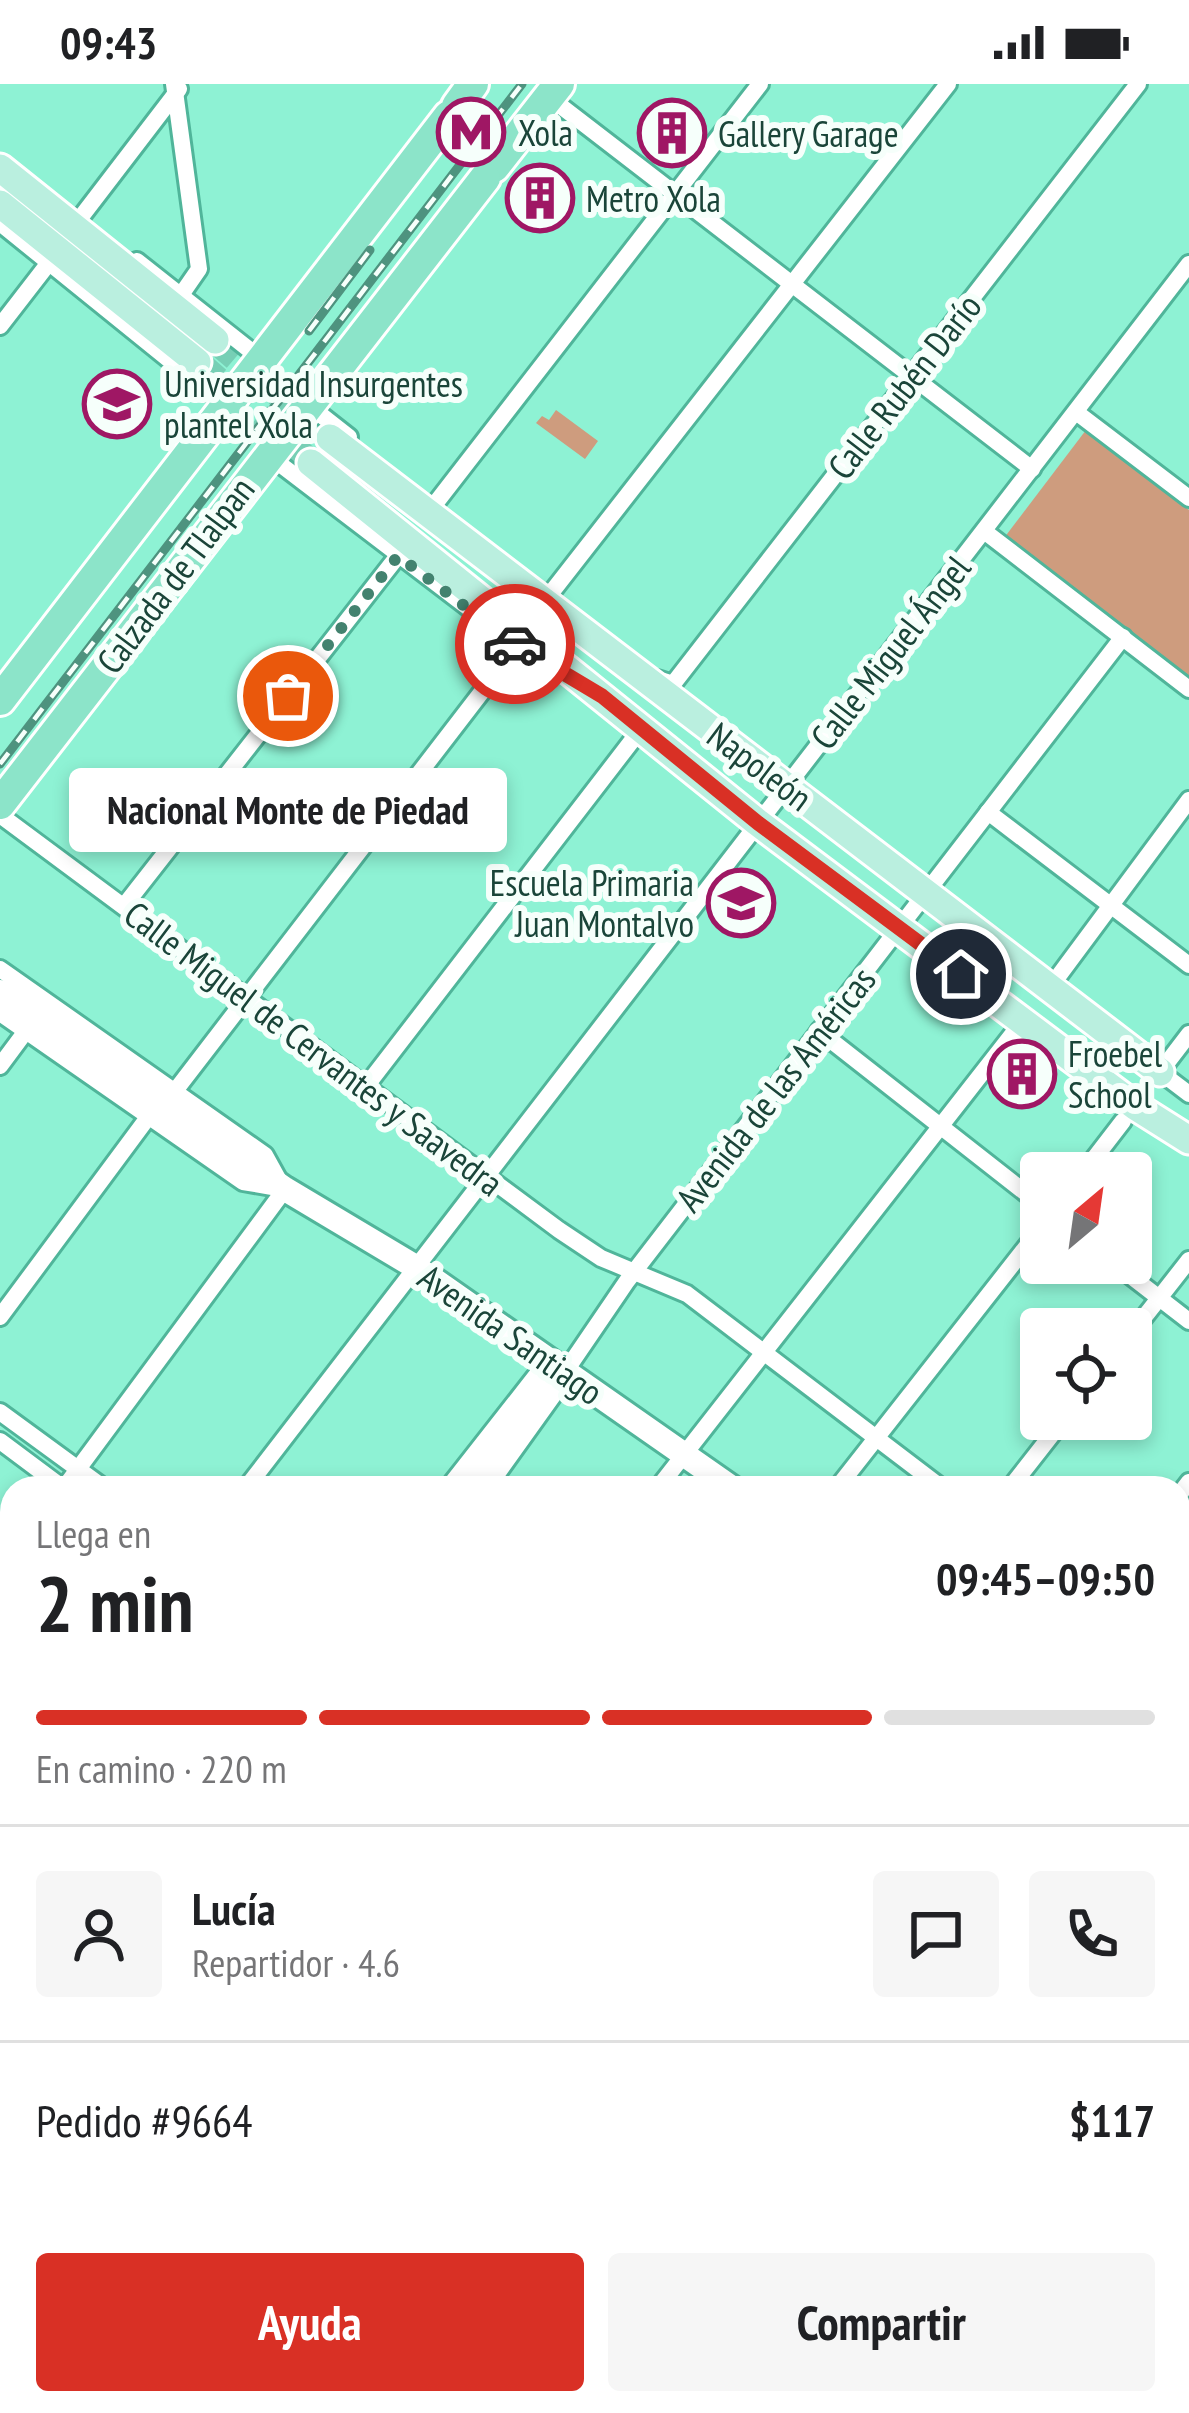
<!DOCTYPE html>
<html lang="es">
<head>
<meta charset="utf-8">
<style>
  :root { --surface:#fff; --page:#f6f6f6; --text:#202124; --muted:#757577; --line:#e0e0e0; --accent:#d93025 }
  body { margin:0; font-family:"PT Sans Narrow",sans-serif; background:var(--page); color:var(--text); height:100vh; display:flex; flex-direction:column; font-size:45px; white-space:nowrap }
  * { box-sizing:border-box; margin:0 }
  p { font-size:39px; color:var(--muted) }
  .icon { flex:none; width:66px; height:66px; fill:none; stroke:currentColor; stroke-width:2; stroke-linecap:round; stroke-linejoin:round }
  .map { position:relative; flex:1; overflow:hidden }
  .sheet { position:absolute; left:0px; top:1392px; width:1191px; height:939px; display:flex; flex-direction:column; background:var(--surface); border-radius:36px 36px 0 0; box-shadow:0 6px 18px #0003 }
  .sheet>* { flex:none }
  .needle { width:78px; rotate:29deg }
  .tools { position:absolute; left:1020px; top:1068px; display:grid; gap:24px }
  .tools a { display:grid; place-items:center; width:132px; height:132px; border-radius:12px; background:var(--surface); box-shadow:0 6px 18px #0003; font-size:60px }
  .pin { position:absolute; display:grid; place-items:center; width:102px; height:102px; color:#fff; margin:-51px; border:6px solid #fff; border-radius:50%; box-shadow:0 3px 12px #0007 }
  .courier { position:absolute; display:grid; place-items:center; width:120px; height:120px; margin:-60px; border:9px solid #d93025; border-radius:50%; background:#fff; color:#222; box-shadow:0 3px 15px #0007 }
  .bubble { position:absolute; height:84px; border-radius:12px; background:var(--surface); box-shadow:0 6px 18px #0003; font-size:39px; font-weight:700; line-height:84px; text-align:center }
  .headline em { font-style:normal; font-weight:700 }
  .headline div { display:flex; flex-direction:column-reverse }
  .headline { display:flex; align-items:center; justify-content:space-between; height:204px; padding:0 36px }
  h1 { font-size:78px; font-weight:700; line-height:90px }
  .bar { display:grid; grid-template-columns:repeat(4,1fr); gap:18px 12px; align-content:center; height:144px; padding:0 36px }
  .bar i { height:15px; border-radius:9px; background:var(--line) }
  .bar .active { background:var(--accent) }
  .bar p { grid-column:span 4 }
  .line { display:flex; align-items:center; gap:30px; padding:0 36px; border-top:3px solid var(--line) }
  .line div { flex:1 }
  .round { display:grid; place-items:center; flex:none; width:126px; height:126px; border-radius:12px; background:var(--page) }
  .button { display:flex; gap:24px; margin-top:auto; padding:24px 36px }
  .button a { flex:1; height:138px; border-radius:12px; background:var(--accent); color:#fff; font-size:48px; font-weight:700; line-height:138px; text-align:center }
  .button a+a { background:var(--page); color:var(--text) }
  .status { display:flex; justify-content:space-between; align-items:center; height:84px; padding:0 60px; background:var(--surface); direction:ltr }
  .status svg { height:33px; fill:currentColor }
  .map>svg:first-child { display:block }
  .green { fill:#ce9c7e }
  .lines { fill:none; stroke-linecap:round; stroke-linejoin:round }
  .primary-tunnel { stroke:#77cfb5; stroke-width:27; stroke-dasharray:27 14; stroke-linecap:butt }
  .street-casing { stroke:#50b59a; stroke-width:22 }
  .secondary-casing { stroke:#50b59a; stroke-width:30 }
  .primary-casing { stroke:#fff; stroke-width:33 }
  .highway-casing { stroke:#fff; stroke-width:36 }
  .street { stroke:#fff; stroke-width:16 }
  .secondary { stroke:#fff; stroke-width:24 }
  .primary { stroke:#baefdf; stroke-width:27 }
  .highway { stroke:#8ce4c9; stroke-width:30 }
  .rail-casing { stroke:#4e937f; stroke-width:9 }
  .rail { stroke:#f6fffb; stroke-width:4.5; stroke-dasharray:14; stroke-linecap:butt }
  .done { stroke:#43826f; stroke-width:12; stroke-dasharray:0 21.6 }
  .route { stroke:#d93025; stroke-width:15 }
  .labels { text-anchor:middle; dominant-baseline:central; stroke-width:12; stroke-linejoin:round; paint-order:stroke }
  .poi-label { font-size:36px; fill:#1a4539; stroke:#f6fffb; text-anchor:start }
  .street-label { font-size:36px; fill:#1a4539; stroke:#f6fffb }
</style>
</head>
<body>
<div class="status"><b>09:43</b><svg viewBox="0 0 49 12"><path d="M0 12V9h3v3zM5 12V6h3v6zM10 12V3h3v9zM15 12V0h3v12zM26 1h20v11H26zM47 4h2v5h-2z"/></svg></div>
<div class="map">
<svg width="1189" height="2329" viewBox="0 0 1189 2329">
  <rect width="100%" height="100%" fill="#8ef2d4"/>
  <g class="green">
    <path d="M556 326 598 357 585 375 536 339 542 332 549 336Z"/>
    <path d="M1086 346 1189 426V598L1001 458Z"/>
  </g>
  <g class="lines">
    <g class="primary-tunnel">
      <path d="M215 256 330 354"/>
      <path d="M197 278 311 379"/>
    </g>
    <defs>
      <g id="street">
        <path d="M174 0 199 185 181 211"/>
        <path d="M549 13 1032 385"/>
        <path d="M81 133 179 5"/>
        <path d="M0 139 225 321"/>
        <path d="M137 177 261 275"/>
        <path d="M0 242 48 180"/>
        <path d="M307 320 349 353"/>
        <path d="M1076 328 1189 414"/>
        <path d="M268 371 524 566"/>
        <path d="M435 420 760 0"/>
        <path d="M984 447 1189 605"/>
        <path d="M551 509 948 0"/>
        <path d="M657 595 673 600 1138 0"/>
        <path d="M988 728 1189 881"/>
        <path d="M0 731 559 1146 601 1174 687 1210 942 1404"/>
        <path d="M124 822 397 473"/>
        <path d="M0 885 265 1071 281 1100"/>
        <path d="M1060 890 1189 716"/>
        <path d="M0 929 243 1098 278 1104"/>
        <path d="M819 947 1041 1121"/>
        <path d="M1189 950 1160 988 1189 1010"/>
        <path d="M0 982 26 947"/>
        <path d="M367 1001 641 645"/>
        <path d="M175 1007 517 562"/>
        <path d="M1083 1089 1123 1037"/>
        <path d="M1114 1179 1189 1237"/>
        <path d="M0 1233 149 1032"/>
        <path d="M1131 1250 1189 1176"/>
        <path d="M565 1288 627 1197 1123 553"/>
        <path d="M0 1328 104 1404"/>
        <path d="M0 1357 63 1404"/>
        <path d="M64 1404 285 1105"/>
        <path d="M246 1404 1189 180"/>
        <path d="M658 1404 1022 938"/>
        <path d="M837 1404 1041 1144"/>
        <path d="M1010 1404 1064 1335"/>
        <path d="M1179 1411 1189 1398"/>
        <path d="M0 1489 12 1473"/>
        <path d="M1179 1590 1189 1598"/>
        <path d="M1179 1629 1189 1616"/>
        <path d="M0 1732 12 1716"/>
        <path d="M0 1821 12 1830"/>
        <path d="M1179 2070 1189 2057"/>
        <path d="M1179 2223 1189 2230"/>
        <path d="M1179 2290 1189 2277"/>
        <path d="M661 2319 674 2329"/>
        <path d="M171 2329 177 2319"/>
        <path d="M325 2329 331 2319"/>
        <path d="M482 2329 489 2319"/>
        <path d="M972 2329 980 2319"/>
        <path d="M1148 2329 1156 2319"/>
      </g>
      <g id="secondary">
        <path d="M0 908 285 1105 414 1182 732 1404"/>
        <path d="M453 1404 551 1279"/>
        <path d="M482 1404 565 1288"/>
        <path d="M1179 1699 1189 1689"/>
        <path d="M1179 1717 1189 1725"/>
        <path d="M1179 1796 1189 1783"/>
        <path d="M0 2002 12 1986"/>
        <path d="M0 2052 12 2035"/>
        <path d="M0 2273 12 2282"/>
        <path d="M16 2319 29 2329"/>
        <path d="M62 2319 76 2329"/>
        <path d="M608 2329 617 2319"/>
        <path d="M717 2329 726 2319"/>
      </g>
      <g id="primary">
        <path d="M0 84 215 256"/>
        <path d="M0 120 197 278"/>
        <path d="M330 354 1160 988"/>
        <path d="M311 379 757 738 1135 1022 1189 1056"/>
      </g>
      <g id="highway">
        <path d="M457 22 473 0"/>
        <path d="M494 83 559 0"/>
        <path d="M0 616 449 32"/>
        <path d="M0 720 485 94"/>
      </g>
    </defs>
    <use href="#street" class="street-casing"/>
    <use href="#secondary" class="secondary-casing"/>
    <use href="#primary" class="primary-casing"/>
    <use href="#highway" class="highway-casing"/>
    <use href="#street" class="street"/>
    <use href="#secondary" class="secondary"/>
    <use href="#primary" class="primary"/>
    <use href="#highway" class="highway"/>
    <defs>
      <g id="rail">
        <path d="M309 247 370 166"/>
        <path d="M0 680 522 0"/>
      </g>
    </defs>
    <use href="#rail" class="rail-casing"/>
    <use href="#rail" class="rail"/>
  </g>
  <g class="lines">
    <path class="done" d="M288 612 398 472 515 560"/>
    <path class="route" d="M515 560 602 612 758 739 961 890"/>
  </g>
  <defs>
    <symbol id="metro-ring" viewBox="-11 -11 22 22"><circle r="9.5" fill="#f6fffb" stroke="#9f1764" stroke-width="1.5"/><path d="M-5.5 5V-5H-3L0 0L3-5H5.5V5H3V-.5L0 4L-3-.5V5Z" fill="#9f1764"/></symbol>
    <symbol id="building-ring" viewBox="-11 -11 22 22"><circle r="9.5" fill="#f6fffb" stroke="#9f1764" stroke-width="1.5"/><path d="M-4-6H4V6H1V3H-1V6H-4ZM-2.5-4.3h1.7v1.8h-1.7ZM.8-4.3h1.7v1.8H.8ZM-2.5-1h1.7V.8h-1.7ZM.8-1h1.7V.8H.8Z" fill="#9f1764"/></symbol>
    <symbol id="university-ring" viewBox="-11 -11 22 22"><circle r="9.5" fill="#f6fffb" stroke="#9f1764" stroke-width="1.5"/><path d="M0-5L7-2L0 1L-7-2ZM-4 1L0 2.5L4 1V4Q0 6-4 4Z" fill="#9f1764"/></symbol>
    <symbol id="school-ring" viewBox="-11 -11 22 22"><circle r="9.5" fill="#f6fffb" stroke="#9f1764" stroke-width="1.5"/><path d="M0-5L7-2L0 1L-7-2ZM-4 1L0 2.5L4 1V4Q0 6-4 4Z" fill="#9f1764"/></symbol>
  </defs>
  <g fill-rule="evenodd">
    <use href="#metro-ring" x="433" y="10" width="76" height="76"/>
    <use href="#building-ring" x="634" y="11" width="76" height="76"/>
    <use href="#building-ring" x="502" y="76" width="76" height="76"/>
    <use href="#university-ring" x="79" y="282" width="76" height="76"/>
    <use href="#school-ring" x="703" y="781" width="76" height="76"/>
    <use href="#building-ring" x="984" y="952" width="76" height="76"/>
  </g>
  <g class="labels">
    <g class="poi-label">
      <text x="518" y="48">Xola</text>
      <text x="718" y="49">Gallery Garage</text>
      <text x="586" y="114">Metro Xola</text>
      <text x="164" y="299">Universidad Insurgentes<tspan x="164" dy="41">plantel Xola</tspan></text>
      <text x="694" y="798" text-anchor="end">Escuela Primaria<tspan x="694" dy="41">Juan Montalvo</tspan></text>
      <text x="1068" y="969">Froebel<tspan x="1068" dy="41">School</tspan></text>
    </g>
    <g class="street-label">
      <text transform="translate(904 302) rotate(-52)">Calle Rubén Darío</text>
      <text transform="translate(175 491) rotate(-53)">Calzada de Tlalpan</text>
      <text transform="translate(890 568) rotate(-52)">Calle Miguel Ángel</text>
      <text transform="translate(760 682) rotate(37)">Napoleón</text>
      <text transform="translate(314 964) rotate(37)">Calle Miguel de Cervantes y Saavedra</text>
      <text transform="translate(775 1005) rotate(-52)">Avenida de las Américas</text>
      <text transform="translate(511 1250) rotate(35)">Avenida Santiago</text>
    </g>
  </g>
</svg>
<div class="tools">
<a><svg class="needle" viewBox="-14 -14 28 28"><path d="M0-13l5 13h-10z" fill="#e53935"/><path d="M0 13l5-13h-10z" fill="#757577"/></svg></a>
<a><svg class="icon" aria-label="locate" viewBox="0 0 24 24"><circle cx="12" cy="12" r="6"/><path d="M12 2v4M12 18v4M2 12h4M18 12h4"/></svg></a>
</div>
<div class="pin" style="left:288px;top:612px;background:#ea580c"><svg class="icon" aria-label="bag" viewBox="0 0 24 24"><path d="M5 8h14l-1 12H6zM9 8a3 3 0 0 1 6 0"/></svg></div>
<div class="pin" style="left:961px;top:890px;background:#1f2937"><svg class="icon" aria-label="home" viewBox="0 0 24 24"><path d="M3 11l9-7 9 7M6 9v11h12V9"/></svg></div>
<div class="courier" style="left:515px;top:560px"><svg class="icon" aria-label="car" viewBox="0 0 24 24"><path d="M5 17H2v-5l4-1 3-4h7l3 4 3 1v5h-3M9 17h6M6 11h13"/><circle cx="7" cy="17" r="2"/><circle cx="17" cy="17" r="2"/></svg></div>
<div class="bubble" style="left:69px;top:684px;width:438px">Nacional Monte de Piedad</div>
<section class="sheet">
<div class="headline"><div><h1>2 min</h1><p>Llega en</p></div><em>09:45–09:50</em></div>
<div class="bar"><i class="active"></i><i class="active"></i><i class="active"></i><i></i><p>En camino · 220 m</p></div>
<div class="line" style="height:216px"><a class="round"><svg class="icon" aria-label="person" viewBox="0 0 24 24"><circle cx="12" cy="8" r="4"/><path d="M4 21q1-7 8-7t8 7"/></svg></a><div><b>Lucía</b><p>Repartidor · 4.6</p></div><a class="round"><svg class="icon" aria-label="chat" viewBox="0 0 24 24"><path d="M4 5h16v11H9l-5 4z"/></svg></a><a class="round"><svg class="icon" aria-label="phone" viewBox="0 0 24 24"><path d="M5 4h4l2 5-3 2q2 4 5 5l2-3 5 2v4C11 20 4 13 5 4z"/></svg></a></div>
<div class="line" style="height:156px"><div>Pedido #9664</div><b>$117</b></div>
<div class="button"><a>Ayuda</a><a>Compartir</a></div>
</section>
</div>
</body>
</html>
